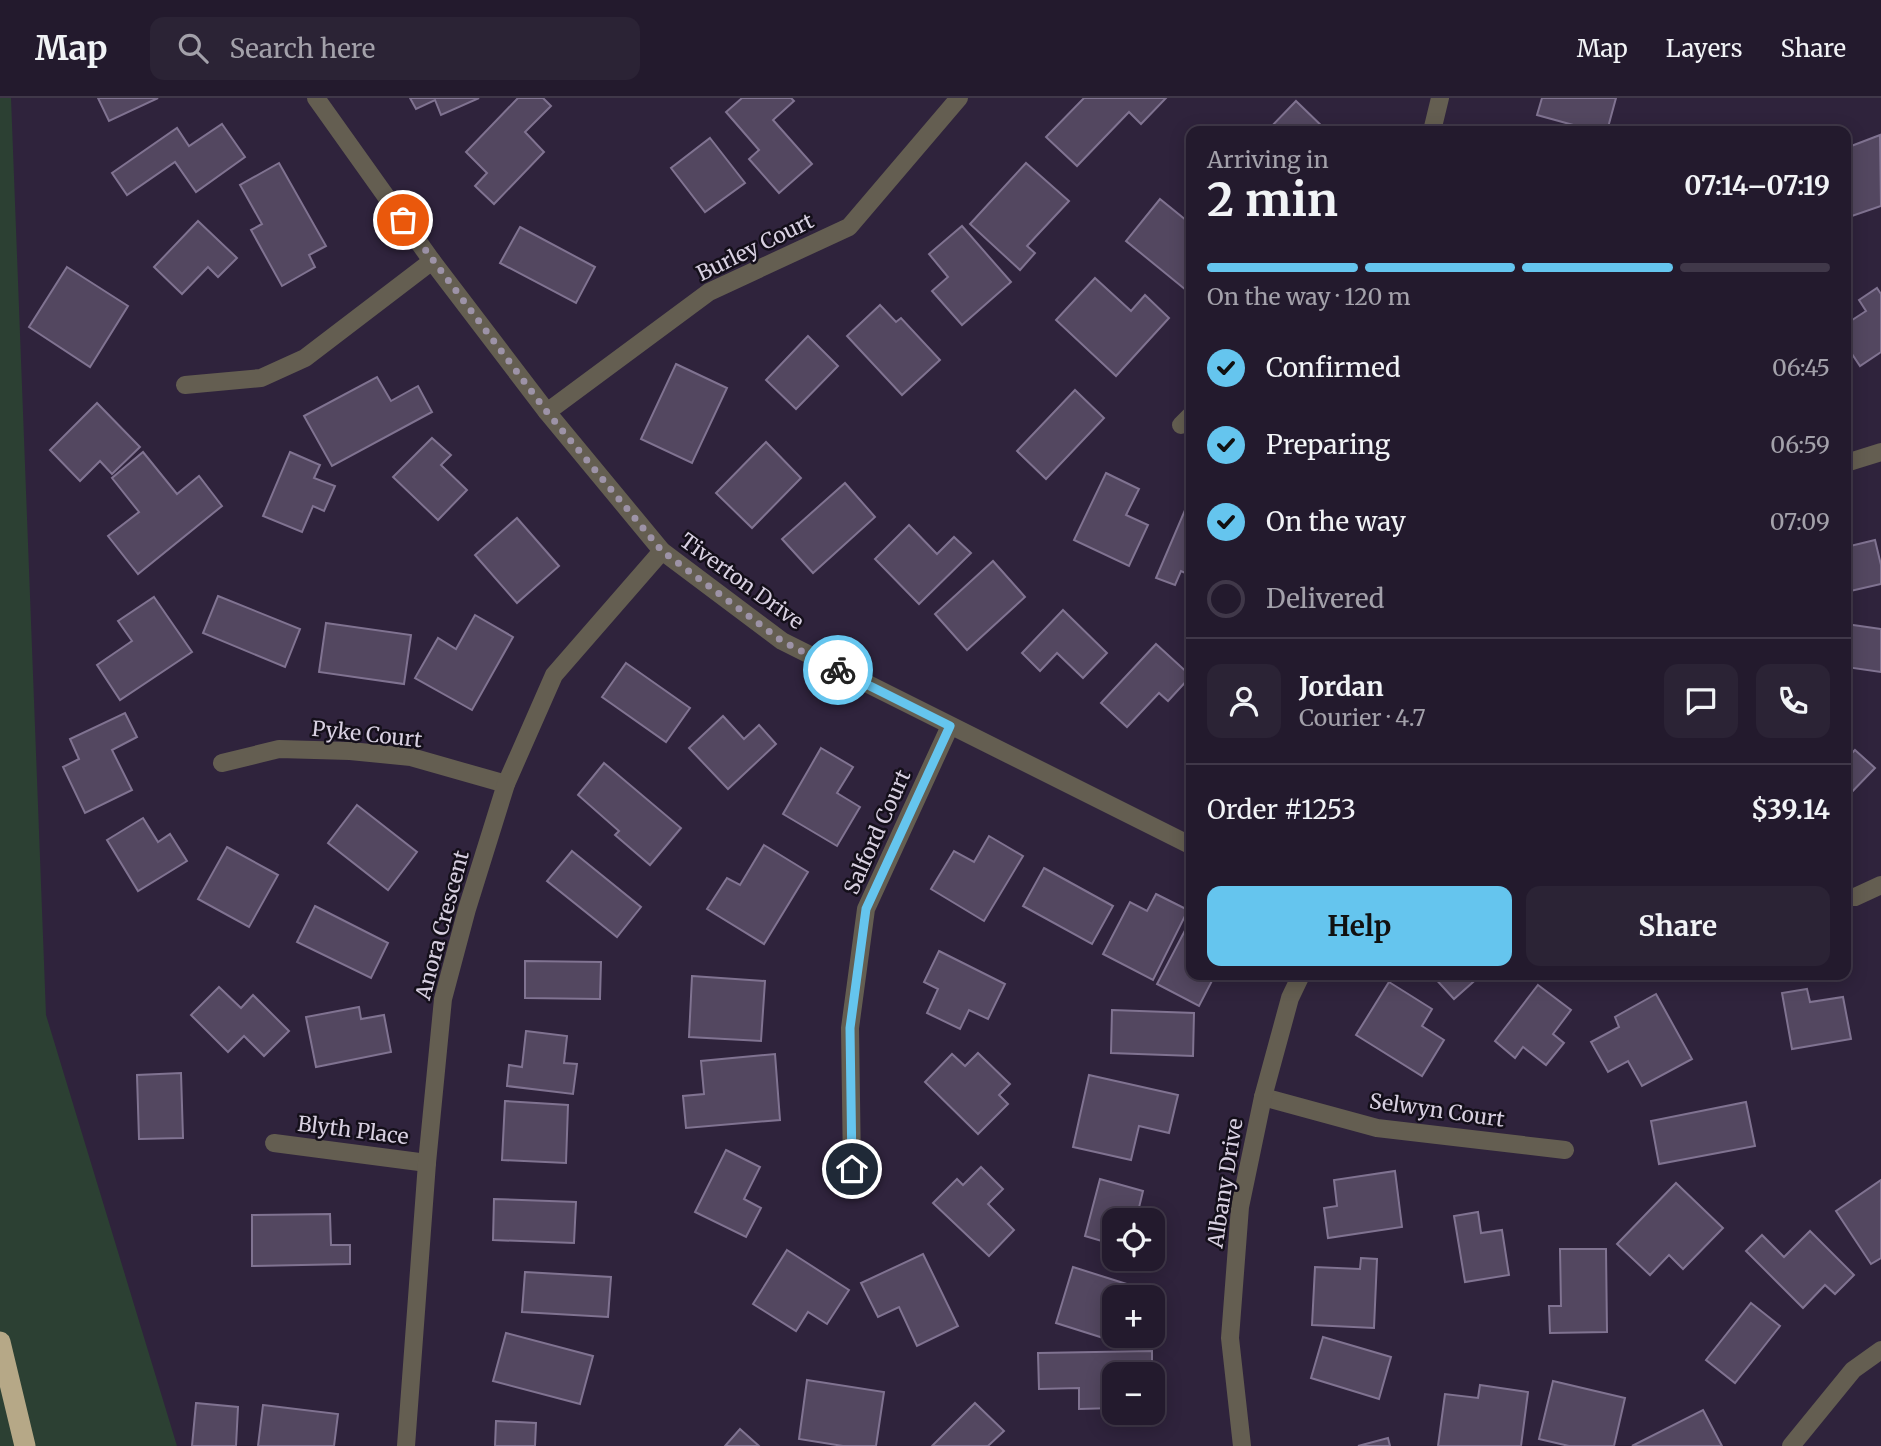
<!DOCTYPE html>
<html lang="en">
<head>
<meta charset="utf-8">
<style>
  :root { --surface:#231a2d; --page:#2b2335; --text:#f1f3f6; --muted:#a3a1aa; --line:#403849; --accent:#65c5ee }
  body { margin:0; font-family:Merriweather,serif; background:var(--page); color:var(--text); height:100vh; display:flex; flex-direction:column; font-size:26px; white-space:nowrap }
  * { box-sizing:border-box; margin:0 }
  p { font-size:23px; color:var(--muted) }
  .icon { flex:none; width:38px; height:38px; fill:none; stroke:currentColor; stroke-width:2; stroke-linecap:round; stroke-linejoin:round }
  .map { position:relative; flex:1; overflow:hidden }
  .drawer { position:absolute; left:1186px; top:28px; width:665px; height:854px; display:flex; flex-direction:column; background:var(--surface); border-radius:14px; box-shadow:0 4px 18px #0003,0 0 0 2px var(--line) }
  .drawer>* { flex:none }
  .buttons { position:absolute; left:1102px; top:1110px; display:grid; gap:14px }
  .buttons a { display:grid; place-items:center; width:63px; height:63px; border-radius:14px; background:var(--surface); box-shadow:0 4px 18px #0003,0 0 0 2px var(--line); font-size:35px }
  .pin { position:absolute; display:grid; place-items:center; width:60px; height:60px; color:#fff; margin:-30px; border:4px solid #fff; border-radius:50%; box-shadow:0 2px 7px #0007 }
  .courier { position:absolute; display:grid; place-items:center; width:70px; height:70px; margin:-35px; border:5px solid #65c5ee; border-radius:50%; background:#fff; color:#222; box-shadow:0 2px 9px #0007 }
  .summary em { font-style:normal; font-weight:700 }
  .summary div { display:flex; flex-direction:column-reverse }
  .summary { display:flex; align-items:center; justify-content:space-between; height:119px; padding:0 21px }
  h1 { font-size:46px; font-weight:700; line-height:52px }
  .bar { display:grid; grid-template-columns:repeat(4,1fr); gap:10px 7px; align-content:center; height:84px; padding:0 21px }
  .bar i { height:9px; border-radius:5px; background:var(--line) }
  .bar .active { background:var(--accent) }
  .bar p { grid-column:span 4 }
  .line { display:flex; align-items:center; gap:18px; padding:0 21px; border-top:2px solid var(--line) }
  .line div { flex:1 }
  .round { display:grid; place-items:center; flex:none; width:74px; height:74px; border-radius:14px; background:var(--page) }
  ol { padding:0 21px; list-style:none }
  li { display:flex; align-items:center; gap:21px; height:77px }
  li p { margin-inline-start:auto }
  li .icon { padding:7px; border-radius:50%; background:var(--accent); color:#111; stroke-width:4 }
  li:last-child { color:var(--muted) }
  li i { width:38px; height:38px; border:4px solid var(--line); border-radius:50% }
  .button { display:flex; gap:14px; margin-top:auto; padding:14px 21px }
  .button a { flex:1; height:80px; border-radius:14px; background:var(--accent); color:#111; font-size:28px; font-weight:700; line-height:80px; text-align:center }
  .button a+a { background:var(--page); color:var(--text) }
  header { display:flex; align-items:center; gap:42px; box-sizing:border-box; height:98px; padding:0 35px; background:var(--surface); border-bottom:2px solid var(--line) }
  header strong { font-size:33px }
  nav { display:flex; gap:38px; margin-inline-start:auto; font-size:24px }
  .search { width:490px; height:63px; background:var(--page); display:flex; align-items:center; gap:18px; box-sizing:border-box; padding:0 24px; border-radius:14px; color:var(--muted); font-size:26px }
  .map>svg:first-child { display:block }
  .green { fill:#2c4033 }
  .building { fill:#534760; stroke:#807391; stroke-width:2 }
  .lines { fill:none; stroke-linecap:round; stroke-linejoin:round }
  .minor { stroke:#645e51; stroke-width:18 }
  .tertiary { stroke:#645e51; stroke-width:18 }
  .motorway { stroke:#b6a887; stroke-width:21 }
  .done { stroke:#9d93a7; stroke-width:7; stroke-dasharray:0 12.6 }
  .route { stroke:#65c5ee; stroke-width:9 }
  .labels { text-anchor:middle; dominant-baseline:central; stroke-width:5; stroke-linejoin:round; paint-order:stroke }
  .street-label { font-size:21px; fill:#d8d0e1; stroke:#140f1a }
</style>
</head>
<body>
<header>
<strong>Map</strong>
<div class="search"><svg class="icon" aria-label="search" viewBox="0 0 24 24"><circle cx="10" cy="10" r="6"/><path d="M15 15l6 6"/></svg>Search here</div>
<nav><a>Map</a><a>Layers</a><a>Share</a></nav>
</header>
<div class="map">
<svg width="1881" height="1348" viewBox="0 0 1881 1348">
  <rect width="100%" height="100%" fill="#2f233c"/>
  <path class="green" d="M0 0H11L46 917 177 1348H0Z"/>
  <g class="building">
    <path d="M98 0H158L109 23Z"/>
    <path d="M410 0H479L441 17 435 2 416 11Z"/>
    <path d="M518 0H543L551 8 525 34 544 54 494 106 475 88 487 75 466 54Z"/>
    <path d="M742 0H791L794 3 773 22 812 66 779 95 749 61 759 52 726 14Z"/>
    <path d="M1084 0H1166L1141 26 1129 14 1077 68 1046 39Z"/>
    <path d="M1542 0H1616L1607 33H1595L1537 17Z"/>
    <path d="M1296 3 1327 33H1267Z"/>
    <path d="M222 26 245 59 196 94 175 64 127 97 112 75 177 30 189 48Z"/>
    <path d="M1880 37 1881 108 1849 119 1846 112V50Z"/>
    <path d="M710 40 745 85 705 114 671 70Z"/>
    <path d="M279 65 326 148 309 157 315 169 282 188 251 132 262 126 240 87Z"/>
    <path d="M1026 65 1069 103 1027 148 1035 155 1020 172 970 126Z"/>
    <path d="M1160 101 1192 127V197L1126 143Z"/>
    <path d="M198 123 237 160 218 179 208 169 182 196 154 169Z"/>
    <path d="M962 128 1011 184 962 227 932 193 948 179 929 156Z"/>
    <path d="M520 129 595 169 576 205 500 165Z"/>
    <path d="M67 169 128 208 90 269 29 229Z"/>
    <path d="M1095 180 1131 213 1145 197 1169 220 1116 278 1056 222Z"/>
    <path d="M1877 190 1881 196V254L1860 268 1846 247V226L1866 213 1859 202Z"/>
    <path d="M880 207 896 224 901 220 940 262 902 297 847 238Z"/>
    <path d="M808 238 838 268 796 311 766 282Z"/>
    <path d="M676 266 727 290 692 365 641 341Z"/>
    <path d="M377 279 391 303 418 288 432 314 332 368 304 318Z"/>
    <path d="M1075 292 1104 320 1046 381 1017 353Z"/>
    <path d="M97 305 140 349 112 376 100 363 80 383 50 352Z"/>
    <path d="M432 340 451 357 441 367 467 392 438 422 393 379Z"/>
    <path d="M766 344 801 380 752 430 716 395Z"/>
    <path d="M143 354 177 396 199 378 222 408 138 476 108 438 139 414 112 380Z"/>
    <path d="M290 354 320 367 314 380 335 388 324 413 313 408 302 434 263 418Z"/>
    <path d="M1106 375 1139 391 1126 417 1148 427 1129 468 1074 442Z"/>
    <path d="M845 385 875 419 813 475 782 441Z"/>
    <path d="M1191 398 1192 478 1181 473 1175 487 1156 480Z"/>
    <path d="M517 420 559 468 517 505 475 457Z"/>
    <path d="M909 427 937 456 954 439 971 455 919 506 875 461Z"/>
    <path d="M1875 442 1881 467V486L1846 494V449Z"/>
    <path d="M993 463 1025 499 967 552 935 516Z"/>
    <path d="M218 498 300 531 285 569 203 535Z"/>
    <path d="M154 499 192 554 120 602 97 567 132 543 118 523Z"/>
    <path d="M1063 512 1107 555 1083 580 1057 555 1040 573 1022 555Z"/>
    <path d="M475 517 513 539 472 612 415 580 438 540 456 551Z"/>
    <path d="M326 525 411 537 404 586 319 574Z"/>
    <path d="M1846 526 1881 531V574L1846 569Z"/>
    <path d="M1156 546 1191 578 1168 603 1159 595 1127 629 1101 605Z"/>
    <path d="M626 565 690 610 666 644 602 599Z"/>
    <path d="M125 615 137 639 112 652 132 692 85 715 63 669 79 661 70 641Z"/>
    <path d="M723 618 744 641 759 627 776 646 728 691 689 650Z"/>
    <path d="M821 650 853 669 837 695 860 709 837 748 783 716Z"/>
    <path d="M1855 652 1875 670 1846 700V661Z"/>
    <path d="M604 665 681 730 650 767 615 737 619 733 578 697Z"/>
    <path d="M357 707 417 754 388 792 328 745Z"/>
    <path d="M143 720 158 744 170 736 187 763 138 793 107 742Z"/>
    <path d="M989 738 1023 758 984 823 931 791 954 753 974 764Z"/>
    <path d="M764 747 808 774 764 846 707 811 727 780 740 787Z"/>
    <path d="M227 749 278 777 249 829 198 801Z"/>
    <path d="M572 753 641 809 617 839 547 783Z"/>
    <path d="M1044 770 1113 808 1092 846 1023 808Z"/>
    <path d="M1156 796 1188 812 1153 882 1103 856 1130 804 1147 813Z"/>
    <path d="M315 808 388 845 371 880 297 844Z"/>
    <path d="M1192 819V877H1215L1199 908 1157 886Z"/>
    <path d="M939 853 1005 886 988 921 969 912 960 931 927 915 938 891 924 884Z"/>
    <path d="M525 863 601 864 600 901 525 900Z"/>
    <path d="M1432 877H1481L1454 901Z"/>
    <path d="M692 878 765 883 761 943 689 939Z"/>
    <path d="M1389 884 1432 911 1422 928 1444 942 1422 978 1356 937Z"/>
    <path d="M1538 887 1571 912 1553 936 1564 945 1546 967 1523 949 1515 960 1495 943Z"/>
    <path d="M219 889 241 910 253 897 289 933 264 958 244 938 228 954 191 917Z"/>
    <path d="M1807 891 1810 904 1843 899 1851 941 1792 951 1782 895Z"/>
    <path d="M1656 896 1692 961 1642 988 1628 963 1608 974 1591 944 1619 929 1615 919Z"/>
    <path d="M359 909 361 921 384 917 391 954 316 969 306 919Z"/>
    <path d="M1112 912 1194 915 1193 958 1111 955Z"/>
    <path d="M526 933 567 938 564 965 577 966 573 996 507 988 509 967 522 969Z"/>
    <path d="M978 955 1010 986 999 997 1008 1006 978 1036 925 984 952 956 965 968Z"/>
    <path d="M775 956 780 1022 686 1030 683 998 704 996 701 963Z"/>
    <path d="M181 975 183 1040 139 1041 137 977Z"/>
    <path d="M1089 977 1178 997 1169 1035 1139 1028 1131 1062 1073 1049Z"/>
    <path d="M505 1003 568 1007 566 1065 502 1062Z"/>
    <path d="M1746 1004 1755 1048 1659 1066 1651 1023Z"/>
    <path d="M726 1052 760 1069 744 1101 761 1110 746 1139 695 1114Z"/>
    <path d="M981 1069 1003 1091 988 1106 1014 1132 989 1158 933 1105 957 1081 963 1087Z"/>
    <path d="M1395 1073 1402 1129 1328 1140 1324 1110 1337 1108 1334 1082Z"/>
    <path d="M1100 1081 1143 1093 1136 1122H1115V1147L1085 1138Z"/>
    <path d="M1881 1082V1160L1871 1166 1836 1113Z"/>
    <path d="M1676 1085 1723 1130 1683 1171 1669 1157 1650 1177 1617 1146Z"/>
    <path d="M494 1101 576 1104 574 1145 493 1142Z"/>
    <path d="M1478 1114 1481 1135 1502 1132 1509 1177 1465 1184 1454 1118Z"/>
    <path d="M330 1116 331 1147H350V1166L252 1168V1117Z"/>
    <path d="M1810 1133 1854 1177 1835 1196 1825 1187 1803 1210 1746 1153 1762 1137 1784 1159Z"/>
    <path d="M1560 1151H1606L1607 1234 1550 1235 1549 1208H1561Z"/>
    <path d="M787 1152 849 1192 827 1226 808 1214 796 1233 753 1206Z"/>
    <path d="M923 1156 958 1228 917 1248 899 1209 878 1219 861 1185Z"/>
    <path d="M1361 1160 1377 1161 1374 1230 1312 1227 1315 1169 1360 1171Z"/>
    <path d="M1073 1169 1155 1195 1153 1201V1199H1115V1237H1142L1138 1251 1056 1225Z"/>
    <path d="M525 1174 611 1179 608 1219 522 1214Z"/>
    <path d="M1751 1205 1780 1228 1735 1285 1706 1262Z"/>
    <path d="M506 1235 593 1258 580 1306 493 1283Z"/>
    <path d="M1323 1239 1391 1259 1379 1301 1311 1280Z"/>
    <path d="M1152 1253V1276H1115V1310L1079 1311V1290L1039 1291 1038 1255Z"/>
    <path d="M807 1282 884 1294 876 1348H843L799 1341Z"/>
    <path d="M1553 1283 1625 1300 1614 1348H1569L1539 1341Z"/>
    <path d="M1480 1287 1528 1294 1521 1348H1438L1445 1296 1478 1300Z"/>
    <path d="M196 1305 238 1309 236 1348H192Z"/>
    <path d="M975 1305 1004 1333 988 1348H932Z"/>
    <path d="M263 1307 338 1316 334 1348H258Z"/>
    <path d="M1703 1312 1722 1348H1632Z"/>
    <path d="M496 1323 536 1325 535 1348H495Z"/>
    <path d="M740 1331 759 1348H725Z"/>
    <path d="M1388 1340 1390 1348H1358Z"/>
  </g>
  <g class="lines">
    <g class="minor">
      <path d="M316 0 432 163 547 314 662 453 782 543 1192 748"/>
      <path d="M1432 33 1440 0"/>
      <path d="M185 287 261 280 305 260 432 163"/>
      <path d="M547 314 709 194 849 129 959 0"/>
      <path d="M1181 327 1192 316"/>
      <path d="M222 665 279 651 350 653 411 659 506 686"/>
      <path d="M1855 799 1881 787"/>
      <path d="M1263 999 1377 1030 1565 1052"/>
      <path d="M274 1045 427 1065"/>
      <path d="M852 1071 850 930 866 811 950 628"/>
      <path d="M406 1348 427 1065 443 901 467 811 506 686 554 577 662 453"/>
      <path d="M1791 1348 1853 1272 1881 1252"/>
    </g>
    <g class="tertiary">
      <path d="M1846 365 1881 354"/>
      <path d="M1242 1348 1230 1240 1240 1109 1263 999 1290 900 1301 877"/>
    </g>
    <path class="motorway" d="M0 1244 25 1348"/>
  </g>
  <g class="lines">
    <path class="done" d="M403 122 547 314 662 453 782 543 838 572"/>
    <path class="route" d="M838 572 950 628 866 811 850 930 852 1071"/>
  </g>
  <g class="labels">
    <g class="street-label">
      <text transform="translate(755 149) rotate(-26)">Burley Court</text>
      <text transform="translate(742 483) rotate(36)">Tiverton Drive</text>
      <text transform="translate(367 636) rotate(6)">Pyke Court</text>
      <text transform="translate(877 734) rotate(-66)">Salford Court</text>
      <text transform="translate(442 827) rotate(-75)">Anora Crescent</text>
      <text transform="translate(1437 1012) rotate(8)">Selwyn Court</text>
      <text transform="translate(353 1032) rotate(7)">Blyth Place</text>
      <text transform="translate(1225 1085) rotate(-81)">Albany Drive</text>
    </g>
  </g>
</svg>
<div class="buttons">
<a><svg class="icon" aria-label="locate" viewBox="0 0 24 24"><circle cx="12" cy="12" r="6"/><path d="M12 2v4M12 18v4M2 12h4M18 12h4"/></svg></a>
<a>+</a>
<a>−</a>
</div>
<div class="pin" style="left:403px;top:122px;background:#ea580c"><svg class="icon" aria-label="bag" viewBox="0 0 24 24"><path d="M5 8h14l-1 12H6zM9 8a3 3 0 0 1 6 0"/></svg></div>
<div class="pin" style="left:852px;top:1071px;background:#1f2937"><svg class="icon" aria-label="home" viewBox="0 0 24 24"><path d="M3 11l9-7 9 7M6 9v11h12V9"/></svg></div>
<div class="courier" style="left:838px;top:572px"><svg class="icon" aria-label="bike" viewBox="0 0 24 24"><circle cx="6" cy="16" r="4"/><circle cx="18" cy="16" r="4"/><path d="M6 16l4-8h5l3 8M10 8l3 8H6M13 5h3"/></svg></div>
<section class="drawer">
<div class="summary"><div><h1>2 min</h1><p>Arriving in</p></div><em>07:14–07:19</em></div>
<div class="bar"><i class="active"></i><i class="active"></i><i class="active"></i><i></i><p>On the way · 120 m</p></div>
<ol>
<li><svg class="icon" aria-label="check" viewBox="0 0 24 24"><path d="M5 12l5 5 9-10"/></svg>Confirmed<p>06:45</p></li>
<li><svg class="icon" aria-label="check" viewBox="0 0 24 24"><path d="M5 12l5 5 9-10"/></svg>Preparing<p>06:59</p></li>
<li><svg class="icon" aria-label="check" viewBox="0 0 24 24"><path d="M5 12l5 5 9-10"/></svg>On the way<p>07:09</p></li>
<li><i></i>Delivered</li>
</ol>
<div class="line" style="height:126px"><a class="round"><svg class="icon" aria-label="person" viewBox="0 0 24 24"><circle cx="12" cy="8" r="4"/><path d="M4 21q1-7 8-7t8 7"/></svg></a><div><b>Jordan</b><p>Courier · 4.7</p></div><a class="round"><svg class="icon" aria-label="chat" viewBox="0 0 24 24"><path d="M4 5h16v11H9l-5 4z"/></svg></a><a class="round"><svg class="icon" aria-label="phone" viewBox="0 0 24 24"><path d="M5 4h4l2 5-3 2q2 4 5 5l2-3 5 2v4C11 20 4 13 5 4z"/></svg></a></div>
<div class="line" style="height:91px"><div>Order #1253</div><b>$39.14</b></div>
<div class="button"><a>Help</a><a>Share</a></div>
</section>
</div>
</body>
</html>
